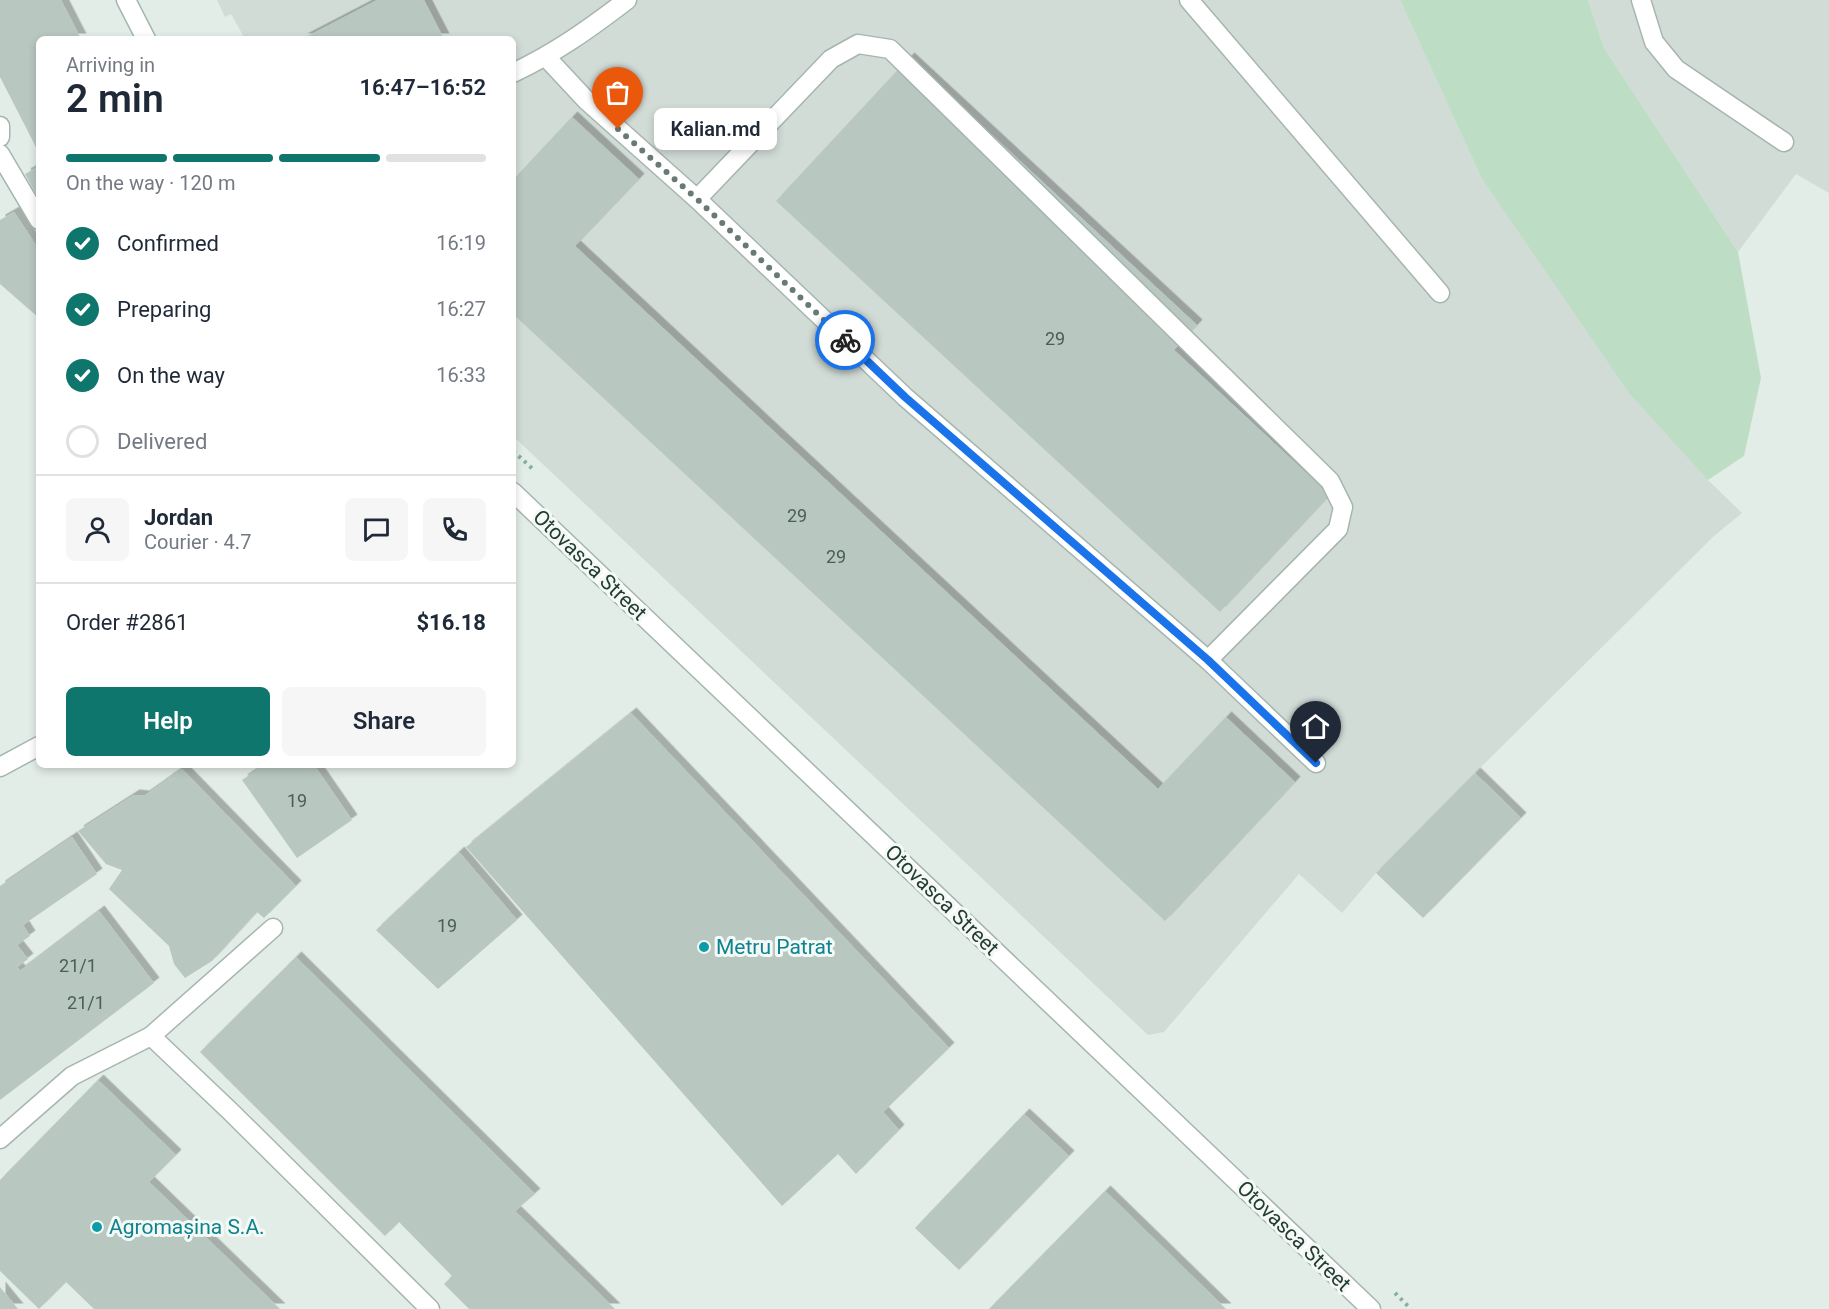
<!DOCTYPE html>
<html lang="en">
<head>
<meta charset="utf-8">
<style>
  :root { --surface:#fff; --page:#f6f6f7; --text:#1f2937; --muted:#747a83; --line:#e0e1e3; --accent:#0f766e }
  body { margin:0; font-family:Roboto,sans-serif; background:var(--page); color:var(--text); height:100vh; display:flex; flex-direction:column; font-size:22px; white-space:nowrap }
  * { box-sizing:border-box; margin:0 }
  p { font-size:20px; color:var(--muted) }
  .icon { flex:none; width:33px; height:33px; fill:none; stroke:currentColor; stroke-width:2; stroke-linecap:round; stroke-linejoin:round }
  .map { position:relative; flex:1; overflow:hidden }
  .side { position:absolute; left:36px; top:36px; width:480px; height:732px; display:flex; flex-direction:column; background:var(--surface); border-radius:9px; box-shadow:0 3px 9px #0003 }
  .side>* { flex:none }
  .pin { position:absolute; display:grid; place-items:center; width:51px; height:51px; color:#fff; margin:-62px -26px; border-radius:50% 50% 50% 0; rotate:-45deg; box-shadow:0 0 6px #0007 }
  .pin .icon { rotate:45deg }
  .courier { position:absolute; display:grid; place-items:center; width:60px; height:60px; margin:-30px; border:4px solid #1a73e8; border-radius:50%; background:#fff; color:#222; box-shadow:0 2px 8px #0007 }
  .bubble { position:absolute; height:42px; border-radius:9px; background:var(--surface); box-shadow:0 3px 9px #0003; font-size:20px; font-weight:600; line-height:42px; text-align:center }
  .head em { font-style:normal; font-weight:600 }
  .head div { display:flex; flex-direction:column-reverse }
  .head { display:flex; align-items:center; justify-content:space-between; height:102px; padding:0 30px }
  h1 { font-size:39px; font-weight:600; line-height:45px }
  .bar { display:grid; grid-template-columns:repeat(4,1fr); gap:9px 6px; align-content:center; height:72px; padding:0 30px }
  .bar i { height:8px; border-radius:4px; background:var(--line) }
  .bar .on { background:var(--accent) }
  .bar p { grid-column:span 4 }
  .line { display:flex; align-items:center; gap:15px; padding:0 30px; border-top:2px solid var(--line) }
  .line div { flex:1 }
  .round { display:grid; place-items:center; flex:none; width:63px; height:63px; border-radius:9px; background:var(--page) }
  ol { padding:0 30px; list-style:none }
  li { display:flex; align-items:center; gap:18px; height:66px }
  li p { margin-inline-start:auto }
  li .icon { padding:6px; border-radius:50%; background:var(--accent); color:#fff; stroke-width:4 }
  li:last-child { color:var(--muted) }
  li i { width:33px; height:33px; border:3px solid var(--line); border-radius:50% }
  .cta { display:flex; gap:12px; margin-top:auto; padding:12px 30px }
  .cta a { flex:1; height:69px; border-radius:9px; background:var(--accent); color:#fff; font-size:24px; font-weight:600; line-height:69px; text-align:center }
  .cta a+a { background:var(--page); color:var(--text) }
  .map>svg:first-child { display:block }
  .built { fill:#d2dcd7 }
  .green { fill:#bdddc5 }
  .building { fill:#b9c7c1; filter:url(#shadow) }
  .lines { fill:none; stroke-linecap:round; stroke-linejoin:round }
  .minor-casing { stroke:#a6b5af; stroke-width:21 }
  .path { stroke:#85afa0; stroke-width:4; stroke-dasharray:3 4.5; stroke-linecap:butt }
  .minor { stroke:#fff; stroke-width:18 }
  .done { stroke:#677b74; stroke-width:6; stroke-dasharray:0 10.8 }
  .route { stroke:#1a73e8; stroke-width:8 }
  .culture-dot { fill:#0f9aa8; stroke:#f4f9f6; stroke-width:2 }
  .labels { text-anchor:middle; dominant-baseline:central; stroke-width:6; stroke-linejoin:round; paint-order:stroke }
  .number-label { font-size:18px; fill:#496058 }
  .street-label { font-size:21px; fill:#243d35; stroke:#f4f9f6 }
  .culture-label { font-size:21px; fill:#0d838f; stroke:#f4f9f6; text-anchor:start }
</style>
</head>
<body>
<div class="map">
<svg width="1829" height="1309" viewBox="0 0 1829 1309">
  <defs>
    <filter id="shadow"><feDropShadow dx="5.5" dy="-5.5" stdDeviation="0" flood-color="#0004"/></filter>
  </defs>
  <rect width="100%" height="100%" fill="#e3ede8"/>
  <g class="built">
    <path d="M217 0H1400L1481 177 1708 480 1742 513 1714 536 1475 773 1376 873 1342 913 1299 874 1164 1032 1148 1035 513 436V39H245L231 14 225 17Z"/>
    <path d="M1588 0H1829V193L1796 174 1738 252 1604 48Z"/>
  </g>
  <path class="green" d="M1400 0H1588L1604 48 1738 252 1761 378 1744 456 1708 480 1629 393 1481 177Z"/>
  <g class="building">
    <path d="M0 0H61L81 39H39V153L0 77Z"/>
    <path d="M377 0H424L444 39H302Z"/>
    <path d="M909 58 1197 325 1174 350 1330 495 1220 612 776 201Z"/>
    <path d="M572 117 639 179 575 246 1158 789 1226 717 1295 782 1165 921 513 314V180Z"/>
    <path d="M39 166V200L25 174Z"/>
    <path d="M14 212 39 250V318L0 284V220Z"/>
    <path d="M631 713 949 1048 883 1112 899 1130 856 1174 838 1154 782 1206 466 847Z"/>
    <path d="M264 765H314L352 820 297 858 242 780Z"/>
    <path d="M182 769 296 886 264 918 257 912 212 961 185 978 174 964 169 946 109 889 122 870 106 864 78 831 134 795 144 796Z"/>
    <path d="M1475 773 1521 818 1423 918 1376 873Z"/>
    <path d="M72 837 97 874 23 925 30 936 17 945 28 959 17 967 20 971 99 911 154 983 0 1100V886Z"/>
    <path d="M459 852 517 920 438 989 376 930Z"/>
    <path d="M296 957 535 1194 515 1211 615 1309H469L444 1284 452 1276 399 1222 385 1236 200 1052Z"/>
    <path d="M98 1080 176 1155 149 1182 280 1309H94L66 1282 39 1309 0 1271V1180Z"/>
    <path d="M1024 1114 1069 1156 959 1270 915 1228Z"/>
    <path d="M1105 1191 1226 1309H989Z"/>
    <path d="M0 1287 18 1309H0Z"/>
  </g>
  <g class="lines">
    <defs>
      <g id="minor">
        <path d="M126 0 146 39"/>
        <path d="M1189 0 1440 293"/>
        <path d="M1641 0 1654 42 1676 69 1784 142"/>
        <path d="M546 57 587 101 697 199 905 397 1208 660 1316 763"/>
        <path d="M513 73C557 52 589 29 627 0"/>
        <path d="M0 126V137"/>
        <path d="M0 154 39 220"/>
        <path d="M697 199 831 59 858 44 890 49 1330 481 1343 507 1338 529 1208 660"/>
        <path d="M513 492 1371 1309"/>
        <path d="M0 767 39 746"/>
        <path d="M151 1036 273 928"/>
        <path d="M0 1139 72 1076 151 1036 230 1111 430 1309"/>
      </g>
    </defs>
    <use href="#minor" class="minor-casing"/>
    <g class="path">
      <path d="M513 451 535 471"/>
      <path d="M1395 1293 1411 1309"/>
    </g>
    <use href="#minor" class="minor"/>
  </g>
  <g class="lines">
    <path class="done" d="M618 129 697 199 845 340"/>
    <path class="route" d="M845 340 905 397 1208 660 1316 763"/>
  </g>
  <g class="culture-dot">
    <circle cx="704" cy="947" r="6"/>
    <circle cx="97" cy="1227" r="6"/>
  </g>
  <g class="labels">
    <g class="number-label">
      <text x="1055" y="338">29</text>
      <text x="797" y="515">29</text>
      <text x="836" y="556">29</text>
      <text x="297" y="800">19</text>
      <text x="447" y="925">19</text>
      <text x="78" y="965">21/1</text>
      <text x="86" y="1002">21/1</text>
    </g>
    <g class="street-label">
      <text transform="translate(590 565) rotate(44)">Otovasca Street</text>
      <text transform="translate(942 900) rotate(44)">Otovasca Street</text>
      <text transform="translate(1294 1236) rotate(44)">Otovasca Street</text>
    </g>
    <g class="culture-label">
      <text x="716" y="947">Metru Patrat</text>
      <text x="109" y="1227">Agromașina S.A.</text>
    </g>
  </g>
</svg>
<div class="pin" style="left:618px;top:129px;background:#ea580c"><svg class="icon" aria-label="bag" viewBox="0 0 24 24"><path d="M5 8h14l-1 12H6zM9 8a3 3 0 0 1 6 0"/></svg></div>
<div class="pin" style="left:1316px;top:763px;background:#1f2937"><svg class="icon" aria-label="home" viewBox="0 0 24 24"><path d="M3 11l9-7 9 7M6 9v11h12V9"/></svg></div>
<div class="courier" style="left:845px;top:340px"><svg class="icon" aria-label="bike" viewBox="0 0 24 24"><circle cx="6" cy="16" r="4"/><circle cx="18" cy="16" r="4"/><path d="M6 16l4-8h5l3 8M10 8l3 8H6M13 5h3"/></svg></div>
<div class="bubble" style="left:654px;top:108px;width:123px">Kalian.md</div>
<section class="side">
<div class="head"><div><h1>2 min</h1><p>Arriving in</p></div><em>16:47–16:52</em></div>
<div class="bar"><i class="on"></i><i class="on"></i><i class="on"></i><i></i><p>On the way · 120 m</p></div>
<ol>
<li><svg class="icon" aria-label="check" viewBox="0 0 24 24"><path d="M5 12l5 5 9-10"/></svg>Confirmed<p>16:19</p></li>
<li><svg class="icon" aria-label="check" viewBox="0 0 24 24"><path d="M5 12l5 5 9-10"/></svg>Preparing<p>16:27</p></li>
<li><svg class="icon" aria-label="check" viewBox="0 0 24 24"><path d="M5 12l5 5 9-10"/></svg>On the way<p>16:33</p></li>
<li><i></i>Delivered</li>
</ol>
<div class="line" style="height:108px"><a class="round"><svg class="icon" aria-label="person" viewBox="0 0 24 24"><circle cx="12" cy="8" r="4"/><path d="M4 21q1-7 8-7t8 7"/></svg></a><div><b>Jordan</b><p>Courier · 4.7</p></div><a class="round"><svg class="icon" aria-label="chat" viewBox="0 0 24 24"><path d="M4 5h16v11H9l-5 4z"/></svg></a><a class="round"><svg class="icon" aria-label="phone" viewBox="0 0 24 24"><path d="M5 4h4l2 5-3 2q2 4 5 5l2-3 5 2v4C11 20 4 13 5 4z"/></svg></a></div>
<div class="line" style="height:78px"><div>Order #2861</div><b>$16.18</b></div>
<div class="cta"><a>Help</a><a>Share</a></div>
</section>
</div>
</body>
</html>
